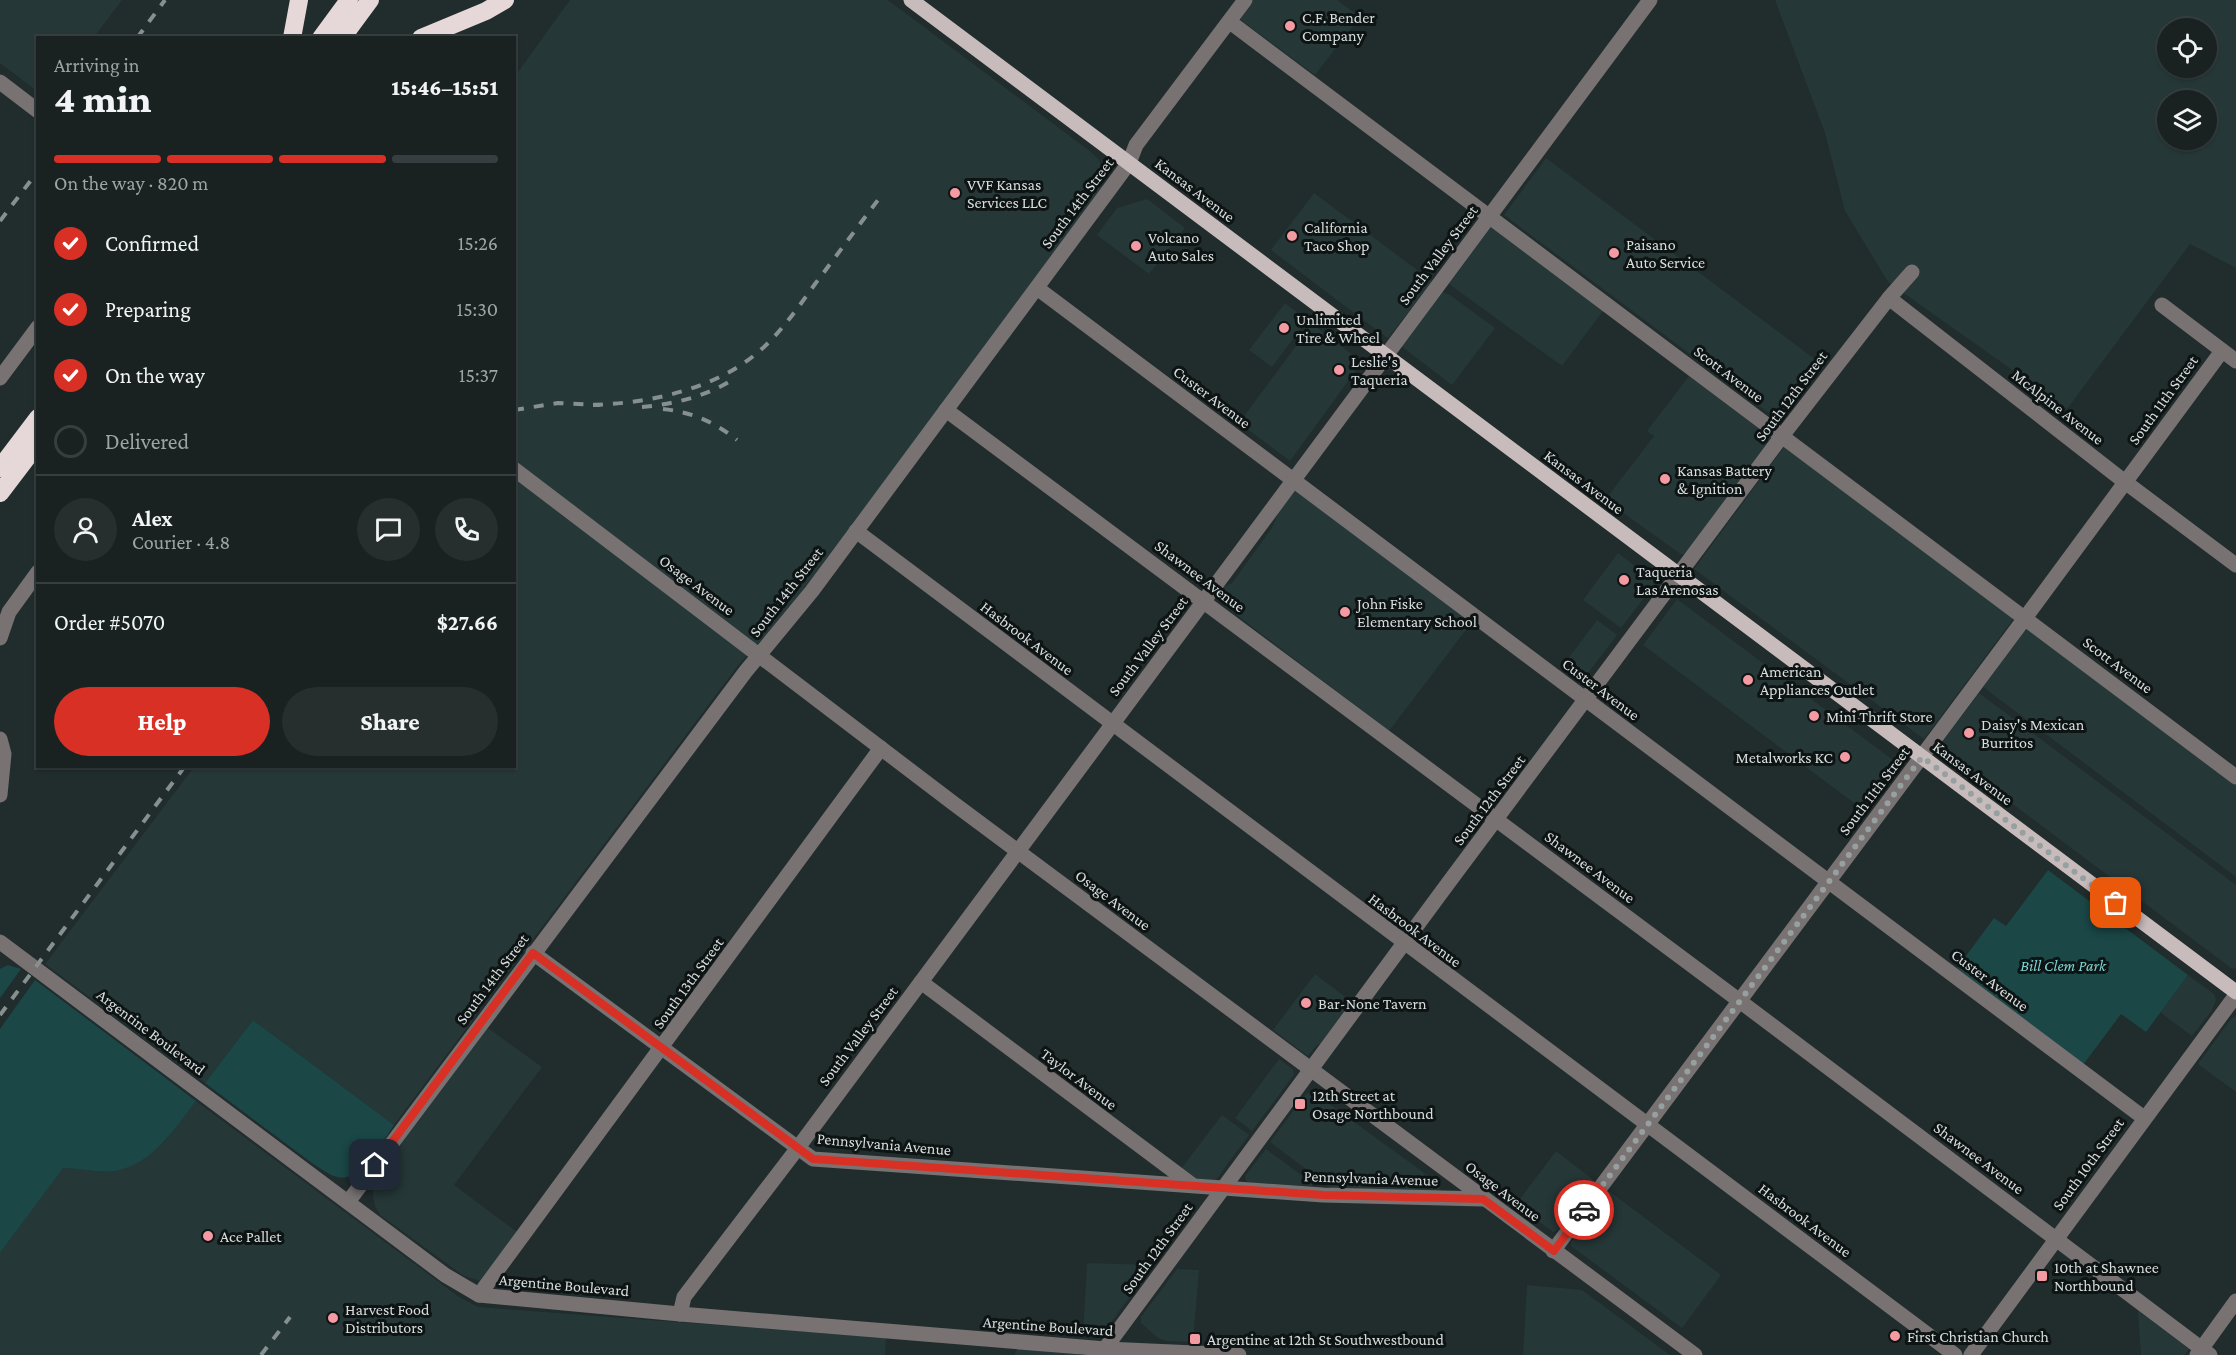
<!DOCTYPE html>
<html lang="en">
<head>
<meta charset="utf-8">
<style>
  :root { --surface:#192121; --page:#262e2e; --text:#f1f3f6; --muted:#9fa3a5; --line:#373e3f; --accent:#d93025 }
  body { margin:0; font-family:"Crimson Pro",serif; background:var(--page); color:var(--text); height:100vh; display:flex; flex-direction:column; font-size:22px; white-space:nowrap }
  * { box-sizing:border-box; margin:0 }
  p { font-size:20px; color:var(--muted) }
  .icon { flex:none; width:33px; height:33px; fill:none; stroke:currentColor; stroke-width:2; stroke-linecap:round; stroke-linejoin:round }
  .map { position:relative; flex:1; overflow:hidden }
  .side { position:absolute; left:36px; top:36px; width:480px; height:732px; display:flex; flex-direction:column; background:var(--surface); border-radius:0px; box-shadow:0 2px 4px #0004,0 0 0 2px var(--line) }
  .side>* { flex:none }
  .tools { position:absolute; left:2157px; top:18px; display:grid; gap:12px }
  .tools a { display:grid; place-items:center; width:60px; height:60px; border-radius:50%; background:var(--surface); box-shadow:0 2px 4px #0004,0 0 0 2px var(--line); font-size:30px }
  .pin { position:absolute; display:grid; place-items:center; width:51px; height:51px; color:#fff; margin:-26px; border-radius:12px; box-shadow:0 3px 9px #0006 }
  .courier { position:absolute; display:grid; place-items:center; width:60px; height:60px; margin:-30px; border:4px solid #d93025; border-radius:50%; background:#fff; color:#222; box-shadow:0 2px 8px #0007 }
  .summary em { font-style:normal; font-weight:800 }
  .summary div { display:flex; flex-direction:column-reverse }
  .summary { display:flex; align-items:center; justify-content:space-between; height:102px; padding:0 18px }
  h1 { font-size:39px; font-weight:800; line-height:45px }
  .bar { display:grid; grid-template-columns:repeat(4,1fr); gap:9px 6px; align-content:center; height:72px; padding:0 18px }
  .bar i { height:8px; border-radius:4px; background:var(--line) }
  .bar .selected { background:var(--accent) }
  .bar p { grid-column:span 4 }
  .line { display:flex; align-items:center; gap:15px; padding:0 18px; border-top:2px solid var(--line) }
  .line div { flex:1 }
  .round { display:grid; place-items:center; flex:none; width:63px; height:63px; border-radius:32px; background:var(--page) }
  ol { padding:0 18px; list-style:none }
  li { display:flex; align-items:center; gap:18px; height:66px }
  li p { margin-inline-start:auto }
  li .icon { padding:6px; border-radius:50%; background:var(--accent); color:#fff; stroke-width:4 }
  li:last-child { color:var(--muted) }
  li i { width:33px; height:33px; border:3px solid var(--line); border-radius:50% }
  .cta { display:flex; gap:12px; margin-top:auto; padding:12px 18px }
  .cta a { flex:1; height:69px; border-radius:36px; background:var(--accent); color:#fff; font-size:24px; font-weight:800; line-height:69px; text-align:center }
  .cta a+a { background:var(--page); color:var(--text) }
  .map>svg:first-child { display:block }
  .built { fill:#253737; fill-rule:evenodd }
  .green { fill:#1b4747 }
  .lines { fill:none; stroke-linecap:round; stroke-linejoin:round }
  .minor { stroke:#787272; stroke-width:15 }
  .major { stroke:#c7bbbc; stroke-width:15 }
  .highway { stroke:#e6d8d9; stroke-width:18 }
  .rail { stroke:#879090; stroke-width:4; stroke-dasharray:10 10; stroke-linecap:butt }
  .done { stroke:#97a0a0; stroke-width:6; stroke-dasharray:0 10.8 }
  .route { stroke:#d93025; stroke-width:8 }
  .poi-dot { fill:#f49aa2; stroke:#0e1313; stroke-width:2 }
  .labels { text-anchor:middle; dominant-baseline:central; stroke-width:6; stroke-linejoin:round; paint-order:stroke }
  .poi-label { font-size:16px; fill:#d7dede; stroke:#0e1313; text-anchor:start }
  .street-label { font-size:16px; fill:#d7dede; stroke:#0e1313 }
  .park-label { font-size:16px; font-style:italic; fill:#7bd5d4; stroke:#0e1313 }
</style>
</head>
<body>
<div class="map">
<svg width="2236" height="1355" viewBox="0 0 2236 1355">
  <rect width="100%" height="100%" fill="#212c2c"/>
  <g class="built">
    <path d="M0 0H122L94 37 38 38 37 91 0 63Z"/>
    <path d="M570 0H888L1091 152 1099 160 1105 179 1098 195 784 616 739 664 394 1125 253 1020 205 1083 45 964 194 767 514 766 515 76Z"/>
    <path d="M1253 0H1337L1360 17 1315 75 1241 20V16Z"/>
    <path d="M1775 0H2236V268L2190 244 2067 409 1888 282 1845 211 1825 133ZM2168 28H2206V68H2168ZM2168 100H2206V140H2168Z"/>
    <path d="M1546 158 1824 366 1781 422 1504 215Z"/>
    <path d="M1314 193 1432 281 1389 337H1386L1271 250Z"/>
    <path d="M1147 199 1185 228 1149 274 1097 235 1117 208Z"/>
    <path d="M1491 227 1603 311 1562 366 1449 284Z"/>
    <path d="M1441 291 1450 295 1495 328 1452 385 1401 346Z"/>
    <path d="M1285 303 1307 320 1272 367 1249 350Z"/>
    <path d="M1312 324 1362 362 1290 461 1239 423Z"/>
    <path d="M1689 376 1770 437V439L1688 551 1682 555 1605 500 1654 436 1647 431Z"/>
    <path d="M1784 447 2014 618 1924 739 1694 569Z"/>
    <path d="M1295 491 1298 492 1472 622 1389 731 1217 600V596L1223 587 1232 583 1272 528 1279 511Z"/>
    <path d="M1618 553 1656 582 1621 628 1583 600Z"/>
    <path d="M1677 599 1897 763 1862 809 1643 645Z"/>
    <path d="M1597 620 1617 635 1582 681 1562 667Z"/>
    <path d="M2027 628 2236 785V877L1983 687Z"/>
    <path d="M1979 693 2236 885V969L2231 968 1938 748Z"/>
    <path d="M1315 974 1352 1002 1321 1043 1316 1046 1308 1056 1273 1030Z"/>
    <path d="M2188 975 2214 994 2216 1000 2212 1010 2192 1036 2160 1012Z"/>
    <path d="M2236 1016V1092L2198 1064 2231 1019Z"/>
    <path d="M488 1028 542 1067 454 1185 517 1232 480 1281 464 1276 380 1215 375 1206 373 1196V1186L378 1175Z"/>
    <path d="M1279 1059 1293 1069 1294 1075 1252 1131 1235 1118Z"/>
    <path d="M1310 1092H1313L1438 1183 1440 1189 1438 1191 1331 1188 1270 1142 1306 1094Z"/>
    <path d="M196 1101 459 1297 478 1307 886 1338 885 1355H0V1253L63 1167 115 1171 164 1142Z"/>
    <path d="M1222 1115 1249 1135 1215 1181H1197L1181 1169Z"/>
    <path d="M1266 1149 1312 1183V1186L1251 1183 1246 1181 1245 1176Z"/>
    <path d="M1556 1151 1595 1181 1559 1229 1553 1232 1516 1204Z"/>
    <path d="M1609 1191 1721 1275 1682 1328 1571 1246V1242Z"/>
    <path d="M1087 1263 1153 1265 1107 1328 1097 1337 1083 1335Z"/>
    <path d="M1177 1269 1199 1270 1193 1342 1166 1341 1158 1338 1141 1323V1317Z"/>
    <path d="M1527 1285 1582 1290 1670 1355H1523Z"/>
    <path d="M2138 1311 2189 1349 2185 1355H2141Z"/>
    <path d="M1018 1348 1077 1354 1078 1355H1014Z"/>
  </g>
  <g class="green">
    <path d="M2048 870 2188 975 2146 1032 2121 1014 2083 1065 1957 968 1994 918 2006 926Z"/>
    <path d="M8 965 21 969 0 998V969Z"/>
    <path d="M35 980 196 1101C175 1128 153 1164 115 1171 99 1173 79 1168 63 1168L0 1253V1029Z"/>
    <path d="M253 1020 394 1125C383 1141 360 1184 337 1177 329 1175 320 1168 312 1163L205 1083Z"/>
  </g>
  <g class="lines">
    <g class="minor">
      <path d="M1230 22 2236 777"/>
      <path d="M0 82 38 111"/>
      <path d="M1037 288 2144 1118"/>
      <path d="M1889 298 2125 482 2236 565"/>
      <path d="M2162 305 2236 361"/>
      <path d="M0 378 38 327"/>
      <path d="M946 410 1729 993 2210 1355"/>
      <path d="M514 469 953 803 1695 1355"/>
      <path d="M856 531 1955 1355"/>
      <path d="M0 638 9 612 38 572"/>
      <path d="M0 739 4 754 0 795"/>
      <path d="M0 942 445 1275 479 1295 680 1314 1106 1349 1239 1355"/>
      <path d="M533 953 813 1159 1323 1195 1483 1199"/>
      <path d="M921 982 1191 1184"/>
      <path d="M348 1202 746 671 812 591 1129 163 1136 145 1245 0"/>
      <path d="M1553 1251 2025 618 2222 351"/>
      <path d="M479 1295 881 748"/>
      <path d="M680 1314 684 1297 797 1149 1650 0"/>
      <path d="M1101 1354 1449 882 1782 436 1889 298 1912 272"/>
      <path d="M1971 1355 2236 995"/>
      <path d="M2197 1355 2236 1301"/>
    </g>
    <path class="major" d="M911 0 2236 992"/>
    <g class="highway">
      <path d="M292 38 299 0"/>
      <path d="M321 38 349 0"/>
      <path d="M342 38 370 0"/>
      <path d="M421 38 486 11 505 0"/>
      <path d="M0 468 38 418"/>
      <path d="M0 493 38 443"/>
    </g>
    <g class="rail">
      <path d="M137 38 165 0"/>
      <path d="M0 221 38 171"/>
      <path d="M593 405C649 403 712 390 756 354 780 334 797 309 815 284 837 255 859 225 881 196"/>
      <path d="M642 407C674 404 705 397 734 379"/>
      <path d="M663 409C691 412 715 422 737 440"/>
      <path d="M514 410 558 403 600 405"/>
      <path d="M0 1015 185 766"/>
      <path d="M261 1355 290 1317"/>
    </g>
  </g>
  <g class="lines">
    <path class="done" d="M1584 1210 1922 757 2116 903"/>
    <path class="route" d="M375 1165 533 953 813 1159 1323 1195 1483 1199 1554 1251 1584 1210"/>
  </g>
  <g class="poi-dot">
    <circle cx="1290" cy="26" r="6"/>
    <circle cx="955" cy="193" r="6"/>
    <circle cx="1292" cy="236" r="6"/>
    <circle cx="1136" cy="246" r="6"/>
    <circle cx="1614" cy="253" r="6"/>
    <circle cx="1284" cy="328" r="6"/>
    <circle cx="1339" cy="370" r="6"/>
    <circle cx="1665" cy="479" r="6"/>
    <circle cx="1624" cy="580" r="6"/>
    <circle cx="1345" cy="612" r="6"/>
    <circle cx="1748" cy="680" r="6"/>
    <circle cx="1814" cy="716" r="6"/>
    <circle cx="1969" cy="733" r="6"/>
    <circle cx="1845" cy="757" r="6"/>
    <circle cx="1306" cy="1003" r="6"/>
    <rect x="1294" y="1098" width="12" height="12" rx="3"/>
    <circle cx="208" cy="1236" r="6"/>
    <rect x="2036" y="1270" width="12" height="12" rx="3"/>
    <circle cx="333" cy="1318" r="6"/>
    <circle cx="1895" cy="1336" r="6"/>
    <rect x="1189" y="1333" width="12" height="12" rx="3"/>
  </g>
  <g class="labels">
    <g class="poi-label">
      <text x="1302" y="17">C.F. Bender<tspan x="1302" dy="18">Company</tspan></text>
      <text x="967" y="184">VVF Kansas<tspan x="967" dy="18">Services LLC</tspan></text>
      <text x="1304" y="227">California<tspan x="1304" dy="18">Taco Shop</tspan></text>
      <text x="1148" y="237">Volcano<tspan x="1148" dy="18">Auto Sales</tspan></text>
      <text x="1626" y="244">Paisano<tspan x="1626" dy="18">Auto Service</tspan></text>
      <text x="1296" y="319">Unlimited<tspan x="1296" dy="18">Tire &amp; Wheel</tspan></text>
      <text x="1351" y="361">Leslie's<tspan x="1351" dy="18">Taqueria</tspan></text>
      <text x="1677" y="470">Kansas Battery<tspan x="1677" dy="18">&amp; Ignition</tspan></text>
      <text x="1636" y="571">Taqueria<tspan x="1636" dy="18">Las Arenosas</tspan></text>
      <text x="1357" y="603">John Fiske<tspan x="1357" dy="18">Elementary School</tspan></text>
      <text x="1760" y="671">American<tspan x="1760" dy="18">Appliances Outlet</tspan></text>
      <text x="1826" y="716">Mini Thrift Store</text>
      <text x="1981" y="724">Daisy's Mexican<tspan x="1981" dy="18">Burritos</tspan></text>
      <text x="1833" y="757" text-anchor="end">Metalworks KC</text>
      <text x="1318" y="1003">Bar-None Tavern</text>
      <text x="1312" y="1095">12th Street at<tspan x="1312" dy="18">Osage Northbound</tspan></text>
      <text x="220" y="1236">Ace Pallet</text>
      <text x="2054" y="1267">10th at Shawnee<tspan x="2054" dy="18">Northbound</tspan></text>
      <text x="345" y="1309">Harvest Food<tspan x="345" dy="18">Distributors</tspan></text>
      <text x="1907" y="1336">First Christian Church</text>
      <text x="1207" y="1339">Argentine at 12th St Southwestbound</text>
    </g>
    <g class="street-label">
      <text transform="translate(1195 190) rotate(37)">Kansas Avenue</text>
      <text transform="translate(1077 203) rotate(-53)">South 14th Street</text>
      <text transform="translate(1438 255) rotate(-53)">South Valley Street</text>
      <text transform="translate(1729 374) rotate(37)">Scott Avenue</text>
      <text transform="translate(1791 396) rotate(-53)">South 12th Street</text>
      <text transform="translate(1212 397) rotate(37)">Custer Avenue</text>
      <text transform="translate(2163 400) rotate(-54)">South 11th Street</text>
      <text transform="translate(2058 407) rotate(38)">McAlpine Avenue</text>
      <text transform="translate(1584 482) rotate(37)">Kansas Avenue</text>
      <text transform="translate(1200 576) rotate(37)">Shawnee Avenue</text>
      <text transform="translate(697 585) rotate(37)">Osage Avenue</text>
      <text transform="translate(786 592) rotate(-52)">South 14th Street</text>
      <text transform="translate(1027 638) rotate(37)">Hasbrook Avenue</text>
      <text transform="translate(1148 646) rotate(-53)">South Valley Street</text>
      <text transform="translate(2118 665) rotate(37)">Scott Avenue</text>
      <text transform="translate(1601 689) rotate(37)">Custer Avenue</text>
      <text transform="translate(1973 773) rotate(37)">Kansas Avenue</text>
      <text transform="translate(1874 791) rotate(-53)">South 11th Street</text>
      <text transform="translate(1489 800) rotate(-53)">South 12th Street</text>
      <text transform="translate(1590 867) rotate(37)">Shawnee Avenue</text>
      <text transform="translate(1113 900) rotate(37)">Osage Avenue</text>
      <text transform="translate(1415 930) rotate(37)">Hasbrook Avenue</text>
      <text transform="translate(492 979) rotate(-53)">South 14th Street</text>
      <text transform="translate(1990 980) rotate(37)">Custer Avenue</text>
      <text transform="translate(688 983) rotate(-54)">South 13th Street</text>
      <text transform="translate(151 1032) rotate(37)">Argentine Boulevard</text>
      <text transform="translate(858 1036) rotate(-53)">South Valley Street</text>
      <text transform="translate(1079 1079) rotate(37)">Taylor Avenue</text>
      <text transform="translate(884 1144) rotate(5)">Pennsylvania Avenue</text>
      <text transform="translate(1979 1158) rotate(37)">Shawnee Avenue</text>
      <text transform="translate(2088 1164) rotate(-54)">South 10th Street</text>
      <text transform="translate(1371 1178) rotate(2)">Pennsylvania Avenue</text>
      <text transform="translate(1503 1191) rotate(37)">Osage Avenue</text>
      <text transform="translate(1805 1220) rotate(37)">Hasbrook Avenue</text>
      <text transform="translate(1157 1248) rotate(-54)">South 12th Street</text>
      <text transform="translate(564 1285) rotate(5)">Argentine Boulevard</text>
      <text transform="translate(1048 1326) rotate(4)">Argentine Boulevard</text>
    </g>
    <g class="park-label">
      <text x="2063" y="965">Bill Clem Park</text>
    </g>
  </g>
</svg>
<div class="tools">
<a><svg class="icon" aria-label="locate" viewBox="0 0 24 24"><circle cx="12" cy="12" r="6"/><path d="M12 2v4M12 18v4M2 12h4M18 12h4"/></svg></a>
<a><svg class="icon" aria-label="layers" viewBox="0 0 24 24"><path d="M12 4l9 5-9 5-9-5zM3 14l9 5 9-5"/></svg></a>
</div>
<div class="pin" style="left:2116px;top:903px;background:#ea580c"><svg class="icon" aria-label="bag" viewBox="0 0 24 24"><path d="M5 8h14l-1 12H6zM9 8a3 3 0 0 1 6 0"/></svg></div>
<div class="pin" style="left:375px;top:1165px;background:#1f2937"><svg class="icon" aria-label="home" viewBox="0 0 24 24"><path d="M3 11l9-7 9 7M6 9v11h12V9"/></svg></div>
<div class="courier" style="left:1584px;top:1210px"><svg class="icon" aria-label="car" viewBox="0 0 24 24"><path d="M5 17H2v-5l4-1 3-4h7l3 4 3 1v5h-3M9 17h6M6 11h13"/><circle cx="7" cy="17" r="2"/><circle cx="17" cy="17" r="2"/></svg></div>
<section class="side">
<div class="summary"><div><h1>4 min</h1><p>Arriving in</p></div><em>15:46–15:51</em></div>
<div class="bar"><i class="selected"></i><i class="selected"></i><i class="selected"></i><i></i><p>On the way · 820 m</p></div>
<ol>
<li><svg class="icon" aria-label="check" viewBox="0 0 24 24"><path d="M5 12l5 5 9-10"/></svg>Confirmed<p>15:26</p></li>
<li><svg class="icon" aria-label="check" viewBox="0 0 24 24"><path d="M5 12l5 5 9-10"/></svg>Preparing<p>15:30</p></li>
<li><svg class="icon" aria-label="check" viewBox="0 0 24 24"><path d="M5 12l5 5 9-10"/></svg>On the way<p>15:37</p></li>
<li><i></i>Delivered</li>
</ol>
<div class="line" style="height:108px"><a class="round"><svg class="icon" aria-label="person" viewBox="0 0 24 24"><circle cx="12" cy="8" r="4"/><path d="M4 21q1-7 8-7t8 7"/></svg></a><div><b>Alex</b><p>Courier · 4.8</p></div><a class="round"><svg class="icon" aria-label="chat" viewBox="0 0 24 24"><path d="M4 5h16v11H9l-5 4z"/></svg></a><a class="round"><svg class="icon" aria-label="phone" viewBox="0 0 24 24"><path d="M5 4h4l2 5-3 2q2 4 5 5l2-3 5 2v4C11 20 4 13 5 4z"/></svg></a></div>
<div class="line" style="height:78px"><div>Order #5070</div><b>$27.66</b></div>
<div class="cta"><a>Help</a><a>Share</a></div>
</section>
</div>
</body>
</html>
